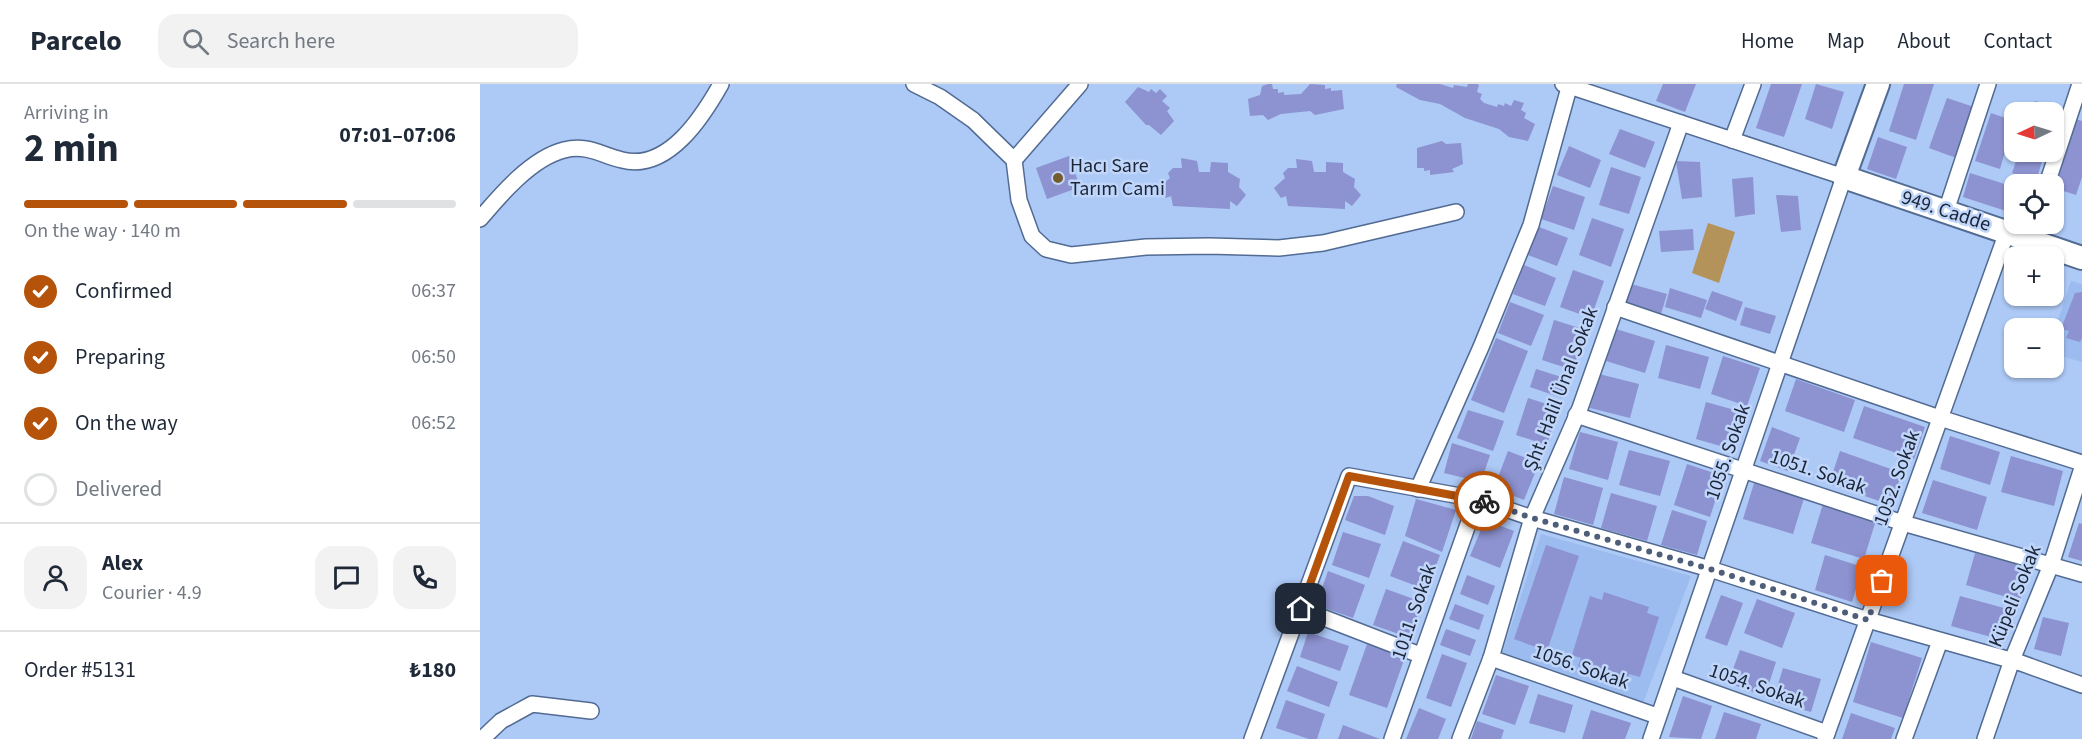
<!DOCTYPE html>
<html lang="en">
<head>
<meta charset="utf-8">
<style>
  :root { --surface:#fff; --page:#f2f2f3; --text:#1f2937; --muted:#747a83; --line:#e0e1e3; --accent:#b45309 }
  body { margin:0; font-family:"Source Sans 3",sans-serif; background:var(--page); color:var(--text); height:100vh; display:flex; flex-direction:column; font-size:22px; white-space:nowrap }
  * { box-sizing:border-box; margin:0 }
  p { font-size:20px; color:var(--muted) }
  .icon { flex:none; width:33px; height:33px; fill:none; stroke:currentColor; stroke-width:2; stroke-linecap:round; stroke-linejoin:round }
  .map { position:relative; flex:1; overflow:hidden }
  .details { display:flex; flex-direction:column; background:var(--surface); width:480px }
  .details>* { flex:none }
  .needle { width:39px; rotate:266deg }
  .controls { position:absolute; left:1524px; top:18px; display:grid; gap:12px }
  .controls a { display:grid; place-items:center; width:60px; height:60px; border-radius:12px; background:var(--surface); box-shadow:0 2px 4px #0004; font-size:30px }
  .pin { position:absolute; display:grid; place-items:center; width:51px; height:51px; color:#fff; margin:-26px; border-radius:12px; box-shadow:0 3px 9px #0006 }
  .courier { position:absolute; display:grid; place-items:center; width:60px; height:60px; margin:-30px; border:4px solid #b45309; border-radius:50%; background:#fff; color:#222; box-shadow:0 2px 8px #0007 }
  .summary em { font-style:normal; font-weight:700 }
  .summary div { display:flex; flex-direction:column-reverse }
  .summary { display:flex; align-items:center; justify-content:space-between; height:102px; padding:0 24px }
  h1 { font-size:39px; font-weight:700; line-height:45px }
  .bar { display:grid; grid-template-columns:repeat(4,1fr); gap:9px 6px; align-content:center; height:72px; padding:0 24px }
  .bar i { height:8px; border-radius:4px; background:var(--line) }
  .bar .active { background:var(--accent) }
  .bar p { grid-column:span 4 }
  .line { display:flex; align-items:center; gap:15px; padding:0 24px; border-top:2px solid var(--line) }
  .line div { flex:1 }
  .round { display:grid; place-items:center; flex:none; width:63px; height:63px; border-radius:18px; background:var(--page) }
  ol { padding:0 24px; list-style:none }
  li { display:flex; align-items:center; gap:18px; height:66px }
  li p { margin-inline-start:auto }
  li .icon { padding:6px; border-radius:50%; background:var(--accent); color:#fff; stroke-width:4 }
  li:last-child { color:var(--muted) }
  li i { width:33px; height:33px; border:3px solid var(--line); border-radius:50% }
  header { display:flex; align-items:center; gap:36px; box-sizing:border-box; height:84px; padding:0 30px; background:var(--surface); border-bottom:2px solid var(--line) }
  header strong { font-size:28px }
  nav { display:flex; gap:33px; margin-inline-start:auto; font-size:21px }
  .search { width:420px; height:54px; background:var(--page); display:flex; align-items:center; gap:15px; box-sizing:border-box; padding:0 21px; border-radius:18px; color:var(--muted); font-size:22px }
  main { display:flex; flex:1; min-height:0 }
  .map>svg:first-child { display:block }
  .built { fill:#9cbcef }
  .green { fill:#b4935b }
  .building { fill:#8d92d0 }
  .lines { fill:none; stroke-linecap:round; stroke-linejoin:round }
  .street-casing { stroke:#526b93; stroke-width:18 }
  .secondary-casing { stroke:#526b93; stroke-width:26 }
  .street { stroke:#fff; stroke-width:15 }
  .secondary { stroke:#fff; stroke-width:22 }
  .done { stroke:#4e5e79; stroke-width:6; stroke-dasharray:0 10.8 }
  .route { stroke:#b45309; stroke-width:8 }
  .poi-dot { fill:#765b2d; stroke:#bfd5fa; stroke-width:2 }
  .labels { text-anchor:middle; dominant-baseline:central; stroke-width:5; stroke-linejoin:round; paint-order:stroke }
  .poi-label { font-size:20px; fill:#1b2536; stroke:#bfd5fa; text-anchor:start }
  .street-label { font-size:20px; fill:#1b2536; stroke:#bfd5fa }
</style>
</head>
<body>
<header>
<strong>Parcelo</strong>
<div class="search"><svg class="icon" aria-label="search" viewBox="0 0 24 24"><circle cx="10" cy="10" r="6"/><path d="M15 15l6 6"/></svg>Search here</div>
<nav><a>Home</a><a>Map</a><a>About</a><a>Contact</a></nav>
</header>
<main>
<section class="details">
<div class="summary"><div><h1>2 min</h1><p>Arriving in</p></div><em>07:01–07:06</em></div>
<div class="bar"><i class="active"></i><i class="active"></i><i class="active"></i><i></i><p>On the way · 140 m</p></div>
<ol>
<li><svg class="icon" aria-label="check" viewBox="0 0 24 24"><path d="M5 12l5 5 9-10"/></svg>Confirmed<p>06:37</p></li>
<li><svg class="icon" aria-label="check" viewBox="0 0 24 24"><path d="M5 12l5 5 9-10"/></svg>Preparing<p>06:50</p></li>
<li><svg class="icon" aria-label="check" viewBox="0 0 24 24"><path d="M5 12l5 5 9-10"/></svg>On the way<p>06:52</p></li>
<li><i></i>Delivered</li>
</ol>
<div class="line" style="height:108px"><a class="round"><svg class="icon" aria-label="person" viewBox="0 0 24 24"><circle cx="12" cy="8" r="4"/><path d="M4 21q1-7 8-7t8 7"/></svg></a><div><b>Alex</b><p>Courier · 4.9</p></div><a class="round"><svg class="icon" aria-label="chat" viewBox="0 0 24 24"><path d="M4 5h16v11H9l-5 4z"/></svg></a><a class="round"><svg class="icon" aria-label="phone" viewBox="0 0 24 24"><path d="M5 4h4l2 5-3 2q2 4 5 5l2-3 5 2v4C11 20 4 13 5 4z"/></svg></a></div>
<div class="line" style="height:78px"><div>Order #5131</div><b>₺180</b></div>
</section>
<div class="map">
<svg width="1602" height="655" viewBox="0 0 1602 655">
  <rect width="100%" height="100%" fill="#adc9f6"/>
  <g class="built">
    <path d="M1591 197 1602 200V278L1574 270V248Z"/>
    <path d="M1061 450 1211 492 1163 619 1022 570Z"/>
  </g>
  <path class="green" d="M1228 139 1255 148 1239 199 1212 189Z"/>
  <g class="building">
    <path d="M788 0H792L793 5H798V9L804 8V11L821 10 830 0 845 1V5L851 4V7L862 6 864 25 835 31 830 27 801 30 788 36 783 31 770 32 768 15 780 11 782 2Z"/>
    <path d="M917 0H960L973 4 974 1 987 3 988 0H997L999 1 997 8 1002 10 1000 15 1004 19 1017 23 1018 20 1024 22 1025 19 1031 22 1034 16 1044 19 1041 26 1046 29 1044 34 1055 40 1048 57 1029 53 1019 45 985 34 960 20 940 16 916 3Z"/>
    <path d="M1183 0H1216L1205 28 1176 17Z"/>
    <path d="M1291 0H1322L1304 53 1276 44Z"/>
    <path d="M1336 0 1364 8 1352 45 1325 35Z"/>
    <path d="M1424 0H1454L1436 56 1409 47Z"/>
    <path d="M658 3 669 8 671 5 676 9 680 5 687 12 682 17 690 24 687 27 694 37 681 51 669 41H666L645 18Z"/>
    <path d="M1467 14 1497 24 1479 75 1449 64Z"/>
    <path d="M1555 17 1579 24 1574 40V28H1551Z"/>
    <path d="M1511 29 1534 37 1520 85 1495 77Z"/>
    <path d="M1596 35 1602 37V93L1596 111 1574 104Z"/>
    <path d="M1140 45 1175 58 1165 84 1129 70Z"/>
    <path d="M1398 53 1427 63 1416 95 1387 85Z"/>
    <path d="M962 57 966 60 981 59 983 80 972 85 974 88 950 91V86L944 87V84H937V64Z"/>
    <path d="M1089 62 1121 76 1110 104 1077 91Z"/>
    <path d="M1539 68H1565L1556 97 1532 89Z"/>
    <path d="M589 72 600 103 567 115 556 84Z"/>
    <path d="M701 74 717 77 719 88H730L731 78 748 79V88L760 95 759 103 766 111 757 122 750 117V125L693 122 691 112 686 114 679 103 690 94 688 89 693 84H702Z"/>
    <path d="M816 75 832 77 834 88H846V78L863 79V88L875 95 874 103 881 111 872 122 865 117V125L808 122 806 112 801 114 794 104 805 94 803 89 808 84H817Z"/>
    <path d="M1196 77 1220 78 1222 113 1202 115Z"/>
    <path d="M1131 83 1161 93 1149 130 1119 121Z"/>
    <path d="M1490 89 1534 103 1526 127 1483 113Z"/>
    <path d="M1273 93 1275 130 1255 133 1252 95Z"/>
    <path d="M1073 102 1105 113 1094 146 1061 135Z"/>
    <path d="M1296 111 1318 112 1321 146 1301 148Z"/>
    <path d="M1112 134 1144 145 1131 183 1099 171Z"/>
    <path d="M1059 143 1088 154 1077 182 1048 171Z"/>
    <path d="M1213 145 1214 166 1181 168 1179 147Z"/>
    <path d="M1044 181 1076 194 1065 222 1033 210Z"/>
    <path d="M1093 186 1124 197 1111 234 1080 223Z"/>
    <path d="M1151 200 1187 210 1181 230 1146 220Z"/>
    <path d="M1190 204 1227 216 1221 234 1185 223Z"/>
    <path d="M1232 207 1263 218 1256 237 1225 225Z"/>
    <path d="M1602 208V254L1600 258 1586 254 1589 247 1581 245 1595 209Z"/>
    <path d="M1030 218 1064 231 1051 262 1018 249Z"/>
    <path d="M1265 223 1296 232 1290 250 1260 241Z"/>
    <path d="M1074 236 1106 246 1093 286 1062 276Z"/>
    <path d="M1136 245 1175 257 1165 289 1126 277Z"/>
    <path d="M1016 254 1048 267 1024 329 991 316Z"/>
    <path d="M1186 261 1229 273 1220 305 1178 294Z"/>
    <path d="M1243 272 1280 284 1267 322 1231 310Z"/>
    <path d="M1056 285 1088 295 1082 314 1050 303Z"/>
    <path d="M1119 290 1159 300 1150 334 1110 324Z"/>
    <path d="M1316 295 1375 316 1364 348 1305 327Z"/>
    <path d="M1048 314 1079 324 1067 361 1036 351Z"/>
    <path d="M1226 318 1262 328 1251 365 1216 355Z"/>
    <path d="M1384 322 1445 343 1434 375 1373 354Z"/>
    <path d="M988 326 1024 337 1013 367 977 354Z"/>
    <path d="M1292 343 1320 354 1308 387 1280 377Z"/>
    <path d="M1100 348 1138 358 1128 396 1089 385Z"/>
    <path d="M1470 352 1520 368 1510 401 1460 385Z"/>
    <path d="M972 359 1010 371 1001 398 964 389Z"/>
    <path d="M1149 366 1190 377 1180 412 1139 401Z"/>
    <path d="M1028 367 1059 379 1044 416 1014 404Z"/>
    <path d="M1360 367 1422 389 1411 421 1349 400Z"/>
    <path d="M1531 372 1583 387 1574 422 1521 408Z"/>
    <path d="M1207 380 1243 392 1230 433 1194 421Z"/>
    <path d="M1084 393 1123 404 1113 441 1074 430Z"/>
    <path d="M1275 396 1325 411 1313 450 1263 435Z"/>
    <path d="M1453 396 1507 413 1497 446 1442 429Z"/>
    <path d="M1131 409 1177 422 1167 457 1121 444Z"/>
    <path d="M874 412H888L914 422 905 451 865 436Z"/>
    <path d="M936 415 976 426 962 468 925 452Z"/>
    <path d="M1343 420 1396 436 1384 475 1331 459Z"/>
    <path d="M1192 426 1227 437 1217 471 1181 461Z"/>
    <path d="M1005 436 1034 447 1020 484 990 472Z"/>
    <path d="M1599 439 1602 440V477L1588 473Z"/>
    <path d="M863 448 901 460 889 494 852 481Z"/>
    <path d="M923 457 960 471 947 506 910 492Z"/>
    <path d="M1066 461 1099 472 1067 567 1034 555Z"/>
    <path d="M1495 469 1549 484 1540 517 1486 501Z"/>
    <path d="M1345 471 1383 483 1372 518 1335 506Z"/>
    <path d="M848 487 885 501 873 534 836 521Z"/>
    <path d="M987 491 1015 502 1008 521 980 510Z"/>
    <path d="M906 505 942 518 930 554 893 541Z"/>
    <path d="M1124 508 1169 523 1167 529 1179 533 1160 593 1149 590 1147 598 1098 582 1101 574 1092 571 1110 512 1122 516Z"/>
    <path d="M1241 511 1263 519 1247 562 1225 554Z"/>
    <path d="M1480 512 1535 527 1526 557 1471 542Z"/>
    <path d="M1277 515 1315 529 1302 564 1264 549Z"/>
    <path d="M975 520 1004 531 999 546 969 535Z"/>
    <path d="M1563 533 1589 539 1581 572 1554 565Z"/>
    <path d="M966 545 996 556 990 572 960 561Z"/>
    <path d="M828 548 869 562 860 587 820 573Z"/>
    <path d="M1391 558 1442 574 1423 634 1373 618Z"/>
    <path d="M887 560 925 573 907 624 869 611Z"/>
    <path d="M1260 566 1296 578 1285 612 1248 599Z"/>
    <path d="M962 570 987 579 971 623 946 614Z"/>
    <path d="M817 582 858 598 849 623 807 607Z"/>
    <path d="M1303 584 1341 595 1331 628 1293 617Z"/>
    <path d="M1016 591 1049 602 1035 641 1002 630Z"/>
    <path d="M1058 610 1093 621 1085 649 1049 639Z"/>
    <path d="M1203 612 1232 622 1221 655 1189 653Z"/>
    <path d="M806 616 845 630 837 655H829L796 644Z"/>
    <path d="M939 624 966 635 958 655H926Z"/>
    <path d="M1111 626 1151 639 1145 655H1102Z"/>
    <path d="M1244 628 1281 640 1276 655H1235Z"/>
    <path d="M1371 629 1415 644 1411 655H1362Z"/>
    <path d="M997 637 1024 646 1021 655H991Z"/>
    <path d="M863 641 900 655H858Z"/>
  </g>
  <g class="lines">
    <defs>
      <g id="street">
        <path d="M434 0 460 13 493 36 534 76 539 116 552 152 566 165 591 171 666 163 729 162 799 164 843 159 976 128"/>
        <path d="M1083 0 1364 93 1171 655"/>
        <path d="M1252 56 1273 0"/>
        <path d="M534 76 600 0"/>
        <path d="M1567 100 1600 0"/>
        <path d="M1466 127 1508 0"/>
        <path d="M0 135C21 110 52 74 84 66 107 60 121 71 142 76 188 88 223 32 241 0"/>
        <path d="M1549 155 1554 140"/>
        <path d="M1135 223 1460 334 1602 379"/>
        <path d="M1096 331 1423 439 1602 490"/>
        <path d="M938 405 1001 263 1051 141 1090 0"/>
        <path d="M821 525 940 571"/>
        <path d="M1011 574 1177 632"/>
        <path d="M1193 594 1347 649"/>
        <path d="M2 655 21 637 52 620 111 627"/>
        <path d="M772 655 869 392 997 415 1052 434 1230 485 1388 536 1541 579 1602 601"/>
        <path d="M912 655 997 415"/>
        <path d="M980 655 1011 574 1052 434 1100 324 1201 39"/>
        <path d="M1345 655 1527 148"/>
        <path d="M1424 655 1460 557"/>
        <path d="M1505 655 1532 576 1571 481 1602 384"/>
      </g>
      <path id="secondary" d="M1398 0 1364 93 1602 174"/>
    </defs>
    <use href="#street" class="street-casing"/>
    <use href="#secondary" class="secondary-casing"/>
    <use href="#street" class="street"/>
    <use href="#secondary" class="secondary"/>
  </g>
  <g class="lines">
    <path class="done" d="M1004 417 1052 434 1230 485 1388 536 1402 497"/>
    <path class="route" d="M821 525 869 392 1004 417"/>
  </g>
  <circle class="poi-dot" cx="578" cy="94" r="6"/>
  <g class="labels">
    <g class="poi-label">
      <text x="590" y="82">Hacı Sare<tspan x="590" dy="23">Tarım Cami</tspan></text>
    </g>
    <g class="street-label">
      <text transform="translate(1466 127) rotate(18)">949. Cadde</text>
      <text transform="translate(1081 305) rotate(-69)">Şht. Halil Ünal Sokak</text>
      <text transform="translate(1248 368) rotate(-71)">1055. Sokak</text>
      <text transform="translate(1338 388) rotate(19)">1051. Sokak</text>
      <text transform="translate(1417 394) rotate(-70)">1052. Sokak</text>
      <text transform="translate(1535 512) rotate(-68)">Küpeli Sokak</text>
      <text transform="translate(934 528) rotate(-71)">1011. Sokak</text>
      <text transform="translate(1101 583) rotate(19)">1056. Sokak</text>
      <text transform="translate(1277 602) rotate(19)">1054. Sokak</text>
    </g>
  </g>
</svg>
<div class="controls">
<a><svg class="needle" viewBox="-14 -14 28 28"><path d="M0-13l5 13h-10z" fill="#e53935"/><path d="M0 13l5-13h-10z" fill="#747a83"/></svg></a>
<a><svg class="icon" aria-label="locate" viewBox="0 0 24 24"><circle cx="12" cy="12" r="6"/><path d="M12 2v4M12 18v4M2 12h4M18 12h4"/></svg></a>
<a>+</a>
<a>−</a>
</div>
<div class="pin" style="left:1402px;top:497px;background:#ea580c"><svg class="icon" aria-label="bag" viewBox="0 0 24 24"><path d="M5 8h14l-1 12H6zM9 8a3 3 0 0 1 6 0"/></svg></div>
<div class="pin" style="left:821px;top:525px;background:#1f2937"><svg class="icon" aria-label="home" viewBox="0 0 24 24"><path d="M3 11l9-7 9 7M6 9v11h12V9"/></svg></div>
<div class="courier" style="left:1004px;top:417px"><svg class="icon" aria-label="bike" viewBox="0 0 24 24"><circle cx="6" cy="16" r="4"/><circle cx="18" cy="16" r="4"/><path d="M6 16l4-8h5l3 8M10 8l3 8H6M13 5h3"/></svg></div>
</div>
</main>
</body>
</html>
